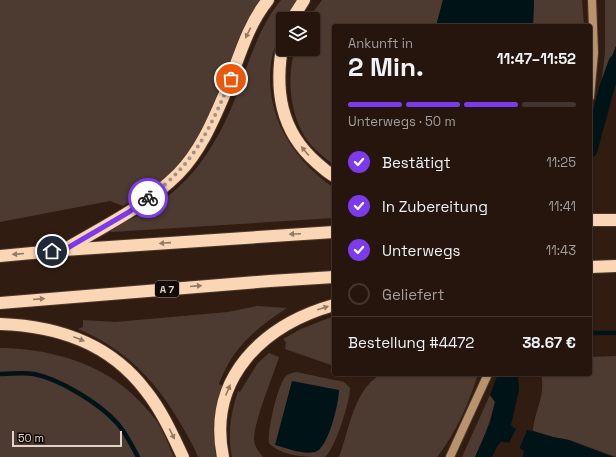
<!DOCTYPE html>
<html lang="de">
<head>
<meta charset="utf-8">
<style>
  :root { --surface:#25150d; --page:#31221b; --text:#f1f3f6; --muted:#a39f9d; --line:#42342e; --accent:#7c3aed }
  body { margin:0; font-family:"Space Grotesk",sans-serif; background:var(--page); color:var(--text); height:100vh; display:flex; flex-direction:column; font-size:15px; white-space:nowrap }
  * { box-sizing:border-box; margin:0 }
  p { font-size:13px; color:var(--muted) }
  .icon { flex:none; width:22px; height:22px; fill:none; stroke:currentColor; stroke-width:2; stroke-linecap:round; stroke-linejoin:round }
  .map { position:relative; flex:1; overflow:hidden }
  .details { position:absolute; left:332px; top:24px; width:260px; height:352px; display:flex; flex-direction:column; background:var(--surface); border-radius:4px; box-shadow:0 1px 3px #0004,0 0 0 1px var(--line) }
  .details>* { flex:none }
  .buttons { position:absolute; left:276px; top:12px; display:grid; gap:8px }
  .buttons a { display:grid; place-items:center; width:44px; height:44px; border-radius:4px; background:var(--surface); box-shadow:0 1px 3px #0004,0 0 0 1px var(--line); font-size:20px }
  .scale { position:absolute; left:12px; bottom:10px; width:110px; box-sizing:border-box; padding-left:4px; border:2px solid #e1d2cb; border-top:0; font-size:11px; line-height:14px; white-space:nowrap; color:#e1d2cb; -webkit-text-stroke:3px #120905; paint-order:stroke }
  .pin { position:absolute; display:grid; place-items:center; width:34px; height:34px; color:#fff; margin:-17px; border:2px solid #fff; border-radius:50%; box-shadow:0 1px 4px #0007 }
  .courier { position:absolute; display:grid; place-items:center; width:40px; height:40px; margin:-20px; border:3px solid #7c3aed; border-radius:50%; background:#fff; color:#222; box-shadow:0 1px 5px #0007 }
  .summary em { font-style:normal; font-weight:700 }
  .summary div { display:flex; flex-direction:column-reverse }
  .summary { display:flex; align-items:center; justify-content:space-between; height:68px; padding:0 16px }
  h1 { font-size:26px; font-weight:700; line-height:30px }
  .bar { display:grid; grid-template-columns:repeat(4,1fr); gap:6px 4px; align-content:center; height:48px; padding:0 16px }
  .bar i { height:5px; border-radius:3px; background:var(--line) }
  .bar .active { background:var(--accent) }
  .bar p { grid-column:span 4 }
  .line { display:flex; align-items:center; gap:10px; padding:0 16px; border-top:1px solid var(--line) }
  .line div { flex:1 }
  ol { padding:0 16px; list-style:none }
  li { display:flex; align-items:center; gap:12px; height:44px }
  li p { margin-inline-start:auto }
  li .icon { padding:4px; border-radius:50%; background:var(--accent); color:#fff; stroke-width:4 }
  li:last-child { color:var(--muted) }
  li i { width:22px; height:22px; border:2px solid var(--line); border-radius:50% }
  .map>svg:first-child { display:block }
  .green { fill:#4d3b32 }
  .water { fill:#001418 }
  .pier { fill:#311c11 }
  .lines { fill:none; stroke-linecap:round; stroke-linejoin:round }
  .stream { stroke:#001418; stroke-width:4.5 }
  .canal { stroke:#001418; stroke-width:15 }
  .secondary-casing { stroke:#4d392f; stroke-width:10 }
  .motorway-casing { stroke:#4d392f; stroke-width:14 }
  .secondary { stroke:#b9936e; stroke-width:8 }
  .motorway { stroke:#fad6b4; stroke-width:12 }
  .oneway { fill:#927a65 }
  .done { stroke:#a3928a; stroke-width:4; stroke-dasharray:0 7.2 }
  .route { stroke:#7c3aed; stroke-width:5 }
  .labels { text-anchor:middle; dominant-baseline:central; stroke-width:3; stroke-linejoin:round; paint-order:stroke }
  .shield { fill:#120905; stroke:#a39690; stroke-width:1 }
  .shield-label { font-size:10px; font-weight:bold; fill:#e1d2cb }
</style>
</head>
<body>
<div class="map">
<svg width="616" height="457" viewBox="0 0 616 457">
  <rect width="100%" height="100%" fill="#311c11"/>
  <g class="green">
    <path d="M0 0H260L240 39 203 132 186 156 160 184 123 206 110 201 0 222Z"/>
    <path d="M281 0H298L286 19H283C283 32 275 44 272 57 262 112 291 158 334 188V218L111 232 110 228C175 204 210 162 235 99 248 65 258 28 281 0Z"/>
    <path d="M322 0H443L436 26H334V165C326 159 317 152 310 144 290 119 286 79 295 49H313V19H308Z"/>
    <path d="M534 0H582L584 26H533Z"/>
    <path d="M605 0H616V46L601 85 605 53Z"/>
    <path d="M257 306 287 308C255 329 232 348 219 384L223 386C212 410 212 432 216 457H198C193 444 186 433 179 421 155 380 124 348 78 329L83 327V320L115 322 228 312Z"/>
    <path d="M334 316V366L285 349 286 342 283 339 301 329Z"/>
    <path d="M0 348C36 348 77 357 108 376 125 386 143 403 155 419 163 429 168 445 174 457H0Z"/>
    <path d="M269 353 279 357C273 376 253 424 254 441 255 447 259 452 263 457H232C227 434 231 413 238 391L240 392 257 364Z"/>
    <path d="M616 356V457L569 440 553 437 533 431C535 408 546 397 541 374H590V357Z"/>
    <path d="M296 372 344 382 350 388C350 402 335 448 325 457 306 457 282 457 269 443 267 431 277 388 285 377 288 374 292 373 296 372Z"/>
    <path d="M381 374H478C469 403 456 433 437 457H339C350 428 353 391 381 374Z"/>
    <path d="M490 395 495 402C490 421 484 439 475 457H462Z"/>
  </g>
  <g class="water">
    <path d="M443 0H534L533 26H436Z"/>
    <path d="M616 46V80L613 89 601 85Z"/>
    <path d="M498 374H518L519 390 511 425 514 428 533 431 553 437 569 440 613 457H523L524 451 512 443 501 442 498 445 492 457H475L490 423 495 402 490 395Z"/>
    <path d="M292 381 339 390C339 403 328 449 315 452 302 455 287 448 275 445Z"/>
  </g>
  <path class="pier" d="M517 427 528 428 519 449 508 445Z"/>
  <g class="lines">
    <g class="stream">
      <path d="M590 333H616"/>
      <path d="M0 374C11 374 23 372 34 374 60 379 100 404 117 423 126 433 132 446 138 457"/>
    </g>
    <path class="canal" d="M590 150 607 87 616 62"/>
    <defs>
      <g id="secondary">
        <path d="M590 97 594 53 592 0"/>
        <path d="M450 457 488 374"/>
      </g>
      <g id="motorway">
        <path d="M292 19 304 0"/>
        <path d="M283 42C274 89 280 131 317 163 323 168 328 173 334 176"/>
        <path d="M590 220H616"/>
        <path d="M67 248C105 226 147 205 178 174 200 152 213 121 225 93 238 62 246 27 268 0"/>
        <path d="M0 256 64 250 334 232"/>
        <path d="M590 267 616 266"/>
        <path d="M0 303 270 281 334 277"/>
        <path d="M0 324C58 326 110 343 146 391 162 411 172 434 183 457"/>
        <path d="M223 457C207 378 263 325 334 305"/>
      </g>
    </defs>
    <use href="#secondary" class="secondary-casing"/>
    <use href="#motorway" class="motorway-casing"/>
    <use href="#secondary" class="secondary"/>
    <use href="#motorway" class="motorway"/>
  </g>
  <defs><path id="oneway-solid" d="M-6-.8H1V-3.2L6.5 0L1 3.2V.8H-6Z"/></defs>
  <g class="oneway">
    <use href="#oneway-solid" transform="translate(248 33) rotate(116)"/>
    <use href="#oneway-solid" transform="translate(305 151) rotate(-130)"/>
    <use href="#oneway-solid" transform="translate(295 234) rotate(177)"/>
    <use href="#oneway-solid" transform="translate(165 243) rotate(176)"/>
    <use href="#oneway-solid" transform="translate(18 254) rotate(175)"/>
    <use href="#oneway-solid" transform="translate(196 286) rotate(-5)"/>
    <use href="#oneway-solid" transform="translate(39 299) rotate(-5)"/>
    <use href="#oneway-solid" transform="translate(323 308) rotate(-18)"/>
    <use href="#oneway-solid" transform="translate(79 339) rotate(21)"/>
    <use href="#oneway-solid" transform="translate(228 390) rotate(-67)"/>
    <use href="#oneway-solid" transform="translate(172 434) rotate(64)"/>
  </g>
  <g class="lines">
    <path class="done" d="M148 198C194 165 210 129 231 79"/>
    <path class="route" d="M52 251 64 250 129 212 148 198"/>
  </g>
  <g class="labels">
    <rect class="shield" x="155" y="281" width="24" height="16" rx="3"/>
    <g class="shield-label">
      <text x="167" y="289">A 7</text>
    </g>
  </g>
</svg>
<div class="buttons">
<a><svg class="icon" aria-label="layers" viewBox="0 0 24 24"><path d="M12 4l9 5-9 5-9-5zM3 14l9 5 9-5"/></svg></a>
</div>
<div class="scale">50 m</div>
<div class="pin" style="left:231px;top:79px;background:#ea580c"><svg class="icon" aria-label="bag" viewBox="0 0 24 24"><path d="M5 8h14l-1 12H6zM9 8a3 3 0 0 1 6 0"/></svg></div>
<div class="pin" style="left:52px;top:251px;background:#1f2937"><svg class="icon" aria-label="home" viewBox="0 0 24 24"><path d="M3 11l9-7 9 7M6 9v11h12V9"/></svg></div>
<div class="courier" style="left:148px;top:198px"><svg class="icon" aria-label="bike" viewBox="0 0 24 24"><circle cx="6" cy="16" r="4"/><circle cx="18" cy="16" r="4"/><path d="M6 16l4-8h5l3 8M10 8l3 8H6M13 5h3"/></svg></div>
<section class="details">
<div class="summary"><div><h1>2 Min.</h1><p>Ankunft in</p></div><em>11:47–11:52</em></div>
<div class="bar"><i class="active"></i><i class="active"></i><i class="active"></i><i></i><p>Unterwegs · 50 m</p></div>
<ol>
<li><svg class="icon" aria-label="check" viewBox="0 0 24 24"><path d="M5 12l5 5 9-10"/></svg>Bestätigt<p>11:25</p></li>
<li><svg class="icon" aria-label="check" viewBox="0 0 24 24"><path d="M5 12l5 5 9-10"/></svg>In Zubereitung<p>11:41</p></li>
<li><svg class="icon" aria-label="check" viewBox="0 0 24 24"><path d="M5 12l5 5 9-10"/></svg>Unterwegs<p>11:43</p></li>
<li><i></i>Geliefert</li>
</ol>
<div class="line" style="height:52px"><div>Bestellung #4472</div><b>38.67 €</b></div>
</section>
</div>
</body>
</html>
